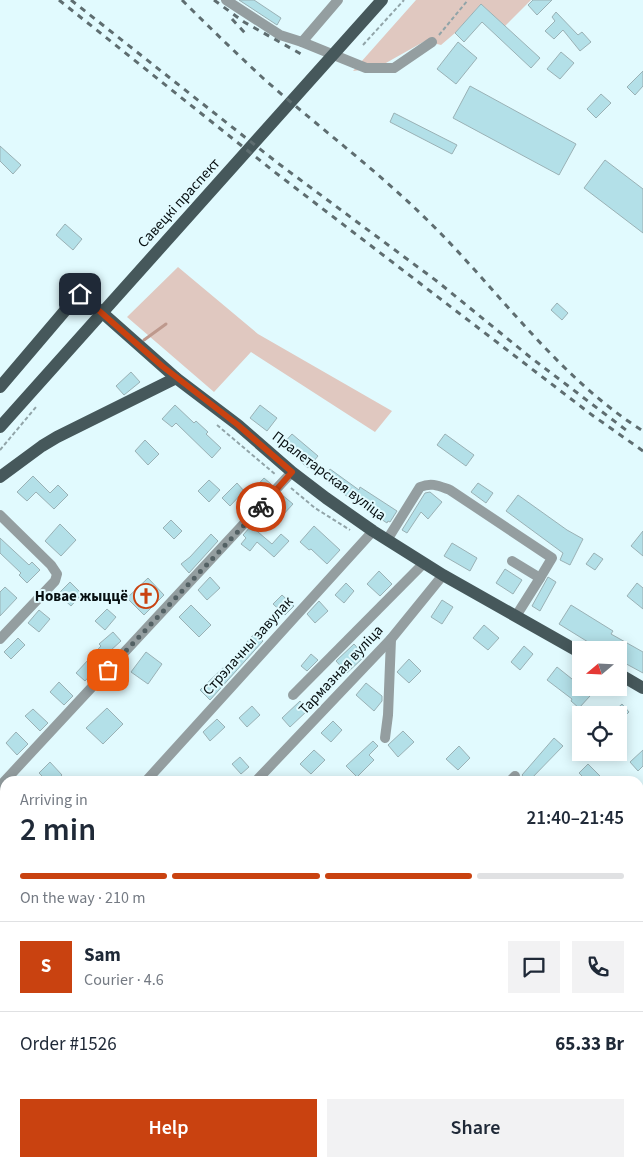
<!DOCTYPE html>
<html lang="en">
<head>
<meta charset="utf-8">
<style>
  :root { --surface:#fff; --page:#f2f2f3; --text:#1f2937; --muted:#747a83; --line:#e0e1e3; --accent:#c94210 }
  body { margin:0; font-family:"Source Sans 3",sans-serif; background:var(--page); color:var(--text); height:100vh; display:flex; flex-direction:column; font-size:19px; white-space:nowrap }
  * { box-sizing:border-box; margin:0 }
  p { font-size:16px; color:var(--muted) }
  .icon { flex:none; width:28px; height:28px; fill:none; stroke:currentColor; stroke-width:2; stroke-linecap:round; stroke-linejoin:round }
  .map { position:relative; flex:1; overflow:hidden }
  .details { position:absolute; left:0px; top:776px; width:644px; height:391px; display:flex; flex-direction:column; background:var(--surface); border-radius:15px 15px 0 0; box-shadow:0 2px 12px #0003 }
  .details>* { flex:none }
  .needle { width:32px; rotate:251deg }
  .buttons { position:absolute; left:572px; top:641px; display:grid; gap:10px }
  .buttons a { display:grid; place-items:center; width:55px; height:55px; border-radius:0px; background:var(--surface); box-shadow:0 2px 12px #0003; font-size:25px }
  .pin { position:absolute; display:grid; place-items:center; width:42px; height:42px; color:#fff; margin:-21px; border-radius:10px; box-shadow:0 2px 8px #0006 }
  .courier { position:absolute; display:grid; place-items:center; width:50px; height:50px; margin:-25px; border:4px solid #c94210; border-radius:50%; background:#fff; color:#222; box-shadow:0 1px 6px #0007 }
  .overview em { font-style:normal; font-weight:600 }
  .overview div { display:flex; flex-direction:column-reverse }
  .overview { display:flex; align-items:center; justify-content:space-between; height:85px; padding:0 20px }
  h1 { font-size:32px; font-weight:600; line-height:38px }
  .bar { display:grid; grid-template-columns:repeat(4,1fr); gap:8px 5px; align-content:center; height:60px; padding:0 20px }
  .bar i { height:6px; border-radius:4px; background:var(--line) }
  .bar .active { background:var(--accent) }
  .bar p { grid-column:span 4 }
  .line { display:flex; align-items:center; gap:12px; padding:0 20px; border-top:1px solid var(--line) }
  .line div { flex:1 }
  .round { display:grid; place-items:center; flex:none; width:52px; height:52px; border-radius:0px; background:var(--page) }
  .cta { display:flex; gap:10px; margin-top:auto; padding:10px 20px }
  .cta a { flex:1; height:58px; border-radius:0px; background:var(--accent); color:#fff; font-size:20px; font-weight:600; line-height:58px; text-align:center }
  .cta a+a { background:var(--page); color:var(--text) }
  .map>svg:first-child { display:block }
  .green { fill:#e0c8c0 }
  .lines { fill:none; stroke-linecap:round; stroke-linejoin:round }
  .stream { stroke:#be998d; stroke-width:3 }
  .building { fill:#b3e0e8; stroke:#9ab1b5 }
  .path { stroke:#91a4a8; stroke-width:2; stroke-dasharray:4 2.5; stroke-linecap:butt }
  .minor { stroke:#949ea0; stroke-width:10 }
  .major { stroke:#46585b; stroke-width:12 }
  .rail { stroke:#5e6d70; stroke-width:3; stroke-dasharray:6 6; stroke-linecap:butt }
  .done { stroke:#536164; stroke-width:5; stroke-dasharray:0 9 }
  .route { stroke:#c94210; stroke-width:6 }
  .labels { text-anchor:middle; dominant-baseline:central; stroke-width:4; stroke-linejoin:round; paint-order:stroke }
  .street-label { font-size:15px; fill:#070f11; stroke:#e1fafe }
  .poi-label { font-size:15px; font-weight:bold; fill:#070f11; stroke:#e1fafe; text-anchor:end }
</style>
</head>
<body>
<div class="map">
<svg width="643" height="1167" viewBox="0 0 643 1167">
  <rect width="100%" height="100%" fill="#e1fafe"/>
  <g class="green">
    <path d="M416 0H531L505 26 481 4 455 33 441 45 425 41 377 68 353 71Z"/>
    <path d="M178 267 258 334 392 411 375 432 251 352 214 392 127 317Z"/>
  </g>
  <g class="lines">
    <path class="stream" d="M144 340 166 324"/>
  </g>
  <g class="building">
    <path d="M239 0H254L281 18 277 25Z"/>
    <path d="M533 0H552L537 15 528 5Z"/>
    <path d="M481 4 540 58 531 68 482 22 464 42 455 33Z"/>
    <path d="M556 12 578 35 582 32 591 42 580 51 563 30 554 39 545 31 555 21 552 17Z"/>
    <path d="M458 42 477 58 456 84 437 69Z"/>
    <path d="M561 52 574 63 560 79 547 69Z"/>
    <path d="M643 71V86L635 95 627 87Z"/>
    <path d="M470 86 576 144 559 175 453 118Z"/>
    <path d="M601 94 611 103 596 118 587 109Z"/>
    <path d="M394 113 457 145 452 154 390 122Z"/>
    <path d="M0 146 21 165 13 174 0 161Z"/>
    <path d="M605 160 643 189V233L584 188Z"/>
    <path d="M65 224 82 239 73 250 56 235Z"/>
    <path d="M557 303 568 313 562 320 551 310Z"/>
    <path d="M131 372 140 382 124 395 116 386Z"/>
    <path d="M175 405 194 423 196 421 208 432 206 434 221 448 212 458 176 423 172 427 162 419Z"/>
    <path d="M260 405 277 418 267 431 250 418Z"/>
    <path d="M292 434 318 456 308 468 282 445Z"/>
    <path d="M445 434 474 455 466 466 437 445Z"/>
    <path d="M145 440 159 454 148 465 135 451Z"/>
    <path d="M330 469 359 490 360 487 397 511 390 522 388 521 387 523 352 500 324 479Z"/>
    <path d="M33 476 50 493 58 485 68 495 54 509 36 492 27 501 17 492Z"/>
    <path d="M264 478 271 484 258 499 251 492Z"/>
    <path d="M209 480 220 490 209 502 198 491Z"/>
    <path d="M237 483 244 491 230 506 222 498Z"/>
    <path d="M478 483 493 493 486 503 471 492Z"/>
    <path d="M430 492 442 502 428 519 421 512 407 533 402 530 425 493Z"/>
    <path d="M281 494 293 504 281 517 269 507Z"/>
    <path d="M518 495 567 530 583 539 570 565 560 560 563 553 506 511Z"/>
    <path d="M171 520 182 531 174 539 163 528Z"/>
    <path d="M60 524 76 540 61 556 45 541Z"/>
    <path d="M251 526 272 544 281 534 289 541 274 557 257 542 250 551 241 544 246 538 243 535Z"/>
    <path d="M314 526 340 550 327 564 311 549 309 550 300 542Z"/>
    <path d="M643 531V556L631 546Z"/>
    <path d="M211 534 218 541 189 573 181 564 190 557Z"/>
    <path d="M0 538 29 565 32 562 40 570 27 583 19 575 21 573 0 553Z"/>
    <path d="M452 543 477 558 470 571 444 556Z"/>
    <path d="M594 553 603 559 595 570 586 564Z"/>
    <path d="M505 569 522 580 513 594 496 583Z"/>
    <path d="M379 571 392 584 380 596 367 584Z"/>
    <path d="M210 577 220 588 207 600 198 590Z"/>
    <path d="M548 577 556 582 540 611 532 606Z"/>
    <path d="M148 578 164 595 144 615 127 598Z"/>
    <path d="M70 582 82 594 71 606 58 594Z"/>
    <path d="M346 583 354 591 344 603 335 595Z"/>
    <path d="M637 583 643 588V609L627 596Z"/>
    <path d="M5 587 17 598 0 616V592Z"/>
    <path d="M282 595 294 606 285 615 273 604Z"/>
    <path d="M442 600 453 607 442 624 431 617Z"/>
    <path d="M319 601 328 611 315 623 307 614Z"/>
    <path d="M191 605 211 625 199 637 179 617Z"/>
    <path d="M571 605 613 631 611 634 643 652V673L619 660V650H601L559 624Z"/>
    <path d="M107 609 116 617 105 630 95 621Z"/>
    <path d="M39 610 50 619 39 632 28 623Z"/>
    <path d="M484 625 499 638 488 650 473 638Z"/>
    <path d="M113 632 121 641 100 660 102 662 85 681 76 673 101 646 99 644Z"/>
    <path d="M255 633 263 641 210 700 200 690 226 665Z"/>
    <path d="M18 638 25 645 11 659 4 652Z"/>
    <path d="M354 644 365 656 347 673 336 661Z"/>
    <path d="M524 646 533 654 520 670 511 662Z"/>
    <path d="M146 652 162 664 148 684 131 672Z"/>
    <path d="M311 654 318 660 307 671 301 666Z"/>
    <path d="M409 659 421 671 409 683 397 672Z"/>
    <path d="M557 667 572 679 590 696 579 708 571 701 572 699 547 680Z"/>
    <path d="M59 682 73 696 64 705 50 692Z"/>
    <path d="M366 683 382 696V701L374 711 356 695Z"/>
    <path d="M300 701 308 710 290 727 282 718Z"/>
    <path d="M622 704 629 712 619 722V715H610Z"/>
    <path d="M252 706 260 715 247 727 239 718Z"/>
    <path d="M107 708 123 724 103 744 86 728Z"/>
    <path d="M33 709 48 723 40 731 25 716Z"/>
    <path d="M217 719 225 727 210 741 203 732Z"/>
    <path d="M333 721 342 730 331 742 321 733Z"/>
    <path d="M403 731 414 742 398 757 388 745Z"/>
    <path d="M16 732 28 744 17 755 6 743Z"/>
    <path d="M554 738 563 746 529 781H527L522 775Z"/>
    <path d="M373 741 378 746 369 755 374 760 357 777 346 766Z"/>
    <path d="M459 746 470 758 458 770 446 759Z"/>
    <path d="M314 750 325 760 311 774 300 764Z"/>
    <path d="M643 750V766L638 771 630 762Z"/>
    <path d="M240 757 249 767 241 774 232 764Z"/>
    <path d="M50 762 62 775 56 781H47L39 773Z"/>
    <path d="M588 764 600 776 595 781H587L579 773Z"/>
  </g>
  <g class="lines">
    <g class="path">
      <path d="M439 35 468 0"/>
      <path d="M363 45 404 0"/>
      <path d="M217 425 276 475"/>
      <path d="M0 450 36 407"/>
      <path d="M291 488 315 508 350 530"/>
      <path d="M223 1162 228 1167"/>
    </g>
    <g class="minor">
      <path d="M226 0 280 35 302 42 366 68H394L432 42"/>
      <path d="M302 42 338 0"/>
      <path d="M0 515 51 565 57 574 55 581 0 639"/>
      <path d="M387 540 420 487C432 482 439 486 450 490L552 558 540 578"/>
      <path d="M512 561 540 578 516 616"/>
      <path d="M293 695 424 563"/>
      <path d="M385 738 388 715 391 639"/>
      <path d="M146 781 373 531"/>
      <path d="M256 781 391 639 443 575"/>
      <path d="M510 781 515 776"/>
      <path d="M0 786 292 472"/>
      <path d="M639 871 643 872"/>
      <path d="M0 935 5 930"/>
      <path d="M639 1046 643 1042"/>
      <path d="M0 1146 5 1150"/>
      <path d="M19 1162 25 1167"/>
      <path d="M295 1167 300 1162"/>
      <path d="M527 1167 532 1162"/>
    </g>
    <g class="major">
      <path d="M0 387 80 293 176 378 238 425 292 472 326 498 373 531 443 575 581 653"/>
      <path d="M0 427 382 0"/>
      <path d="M0 477 42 446 57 437 176 378"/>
      <path d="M619 674 643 688"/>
      <path d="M639 903 643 899"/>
      <path d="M0 987 5 992"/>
      <path d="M200 1162 205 1167"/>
      <path d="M390 1167 394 1162"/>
    </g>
    <g class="rail">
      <path d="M59 0 272 170 592 415 643 451"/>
      <path d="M71 0 279 164 438 282 530 357 630 433"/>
      <path d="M182 0C209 27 236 53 264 79 315 124 370 165 419 212 495 284 553 374 643 431"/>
      <path d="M214 0 244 22 301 54"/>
      <path d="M232 19 245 33"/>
    </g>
  </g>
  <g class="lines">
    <path class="done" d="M108 670 261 507"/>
    <path class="route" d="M80 294 162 366 238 425 292 472 261 507"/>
  </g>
  <defs>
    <symbol id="church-ring" viewBox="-11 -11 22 22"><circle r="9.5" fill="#e1fafe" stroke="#c94210" stroke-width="1.5"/><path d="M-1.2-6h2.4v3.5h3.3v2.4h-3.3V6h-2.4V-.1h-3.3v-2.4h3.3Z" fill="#c94210"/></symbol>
  </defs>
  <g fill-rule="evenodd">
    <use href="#church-ring" x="132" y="582" width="28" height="28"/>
  </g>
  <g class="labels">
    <g class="street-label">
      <text transform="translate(179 203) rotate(-48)">Савецкі праспект</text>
      <text transform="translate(329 476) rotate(37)">Пралетарская вуліца</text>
      <text transform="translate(248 646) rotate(-48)">Стрэлачны завулак</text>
      <text transform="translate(341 670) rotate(-47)">Тармазная вуліца</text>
    </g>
    <g class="poi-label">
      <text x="128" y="596">Новае жыццё</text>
    </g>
  </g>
</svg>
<div class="buttons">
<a><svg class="needle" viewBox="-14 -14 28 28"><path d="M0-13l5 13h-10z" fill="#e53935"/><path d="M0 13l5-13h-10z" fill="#747a83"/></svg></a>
<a><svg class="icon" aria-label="locate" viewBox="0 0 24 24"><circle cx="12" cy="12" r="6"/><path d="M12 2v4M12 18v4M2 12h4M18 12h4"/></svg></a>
</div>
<div class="pin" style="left:108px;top:670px;background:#ea580c"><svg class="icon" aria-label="bag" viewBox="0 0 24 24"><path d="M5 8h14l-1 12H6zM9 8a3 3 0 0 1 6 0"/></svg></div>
<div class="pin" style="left:80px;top:294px;background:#1f2937"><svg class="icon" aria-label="home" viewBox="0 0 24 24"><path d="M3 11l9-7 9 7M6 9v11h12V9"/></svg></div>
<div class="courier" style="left:261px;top:507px"><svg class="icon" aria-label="bike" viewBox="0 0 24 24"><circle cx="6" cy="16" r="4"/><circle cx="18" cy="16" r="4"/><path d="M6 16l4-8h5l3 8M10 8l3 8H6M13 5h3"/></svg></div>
<section class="details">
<div class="overview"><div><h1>2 min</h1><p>Arriving in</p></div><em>21:40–21:45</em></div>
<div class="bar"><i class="active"></i><i class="active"></i><i class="active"></i><i></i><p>On the way · 210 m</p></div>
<div class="line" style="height:90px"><b class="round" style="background:var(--accent);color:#fff">S</b><div><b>Sam</b><p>Courier · 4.6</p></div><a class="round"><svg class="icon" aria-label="chat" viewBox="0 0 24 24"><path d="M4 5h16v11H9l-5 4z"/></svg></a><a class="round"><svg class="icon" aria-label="phone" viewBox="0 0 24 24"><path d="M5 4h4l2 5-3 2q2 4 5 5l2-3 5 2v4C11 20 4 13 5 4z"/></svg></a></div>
<div class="line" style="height:65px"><div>Order #1526</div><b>65.33 Br</b></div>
<div class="cta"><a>Help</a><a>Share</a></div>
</section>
</div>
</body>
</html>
